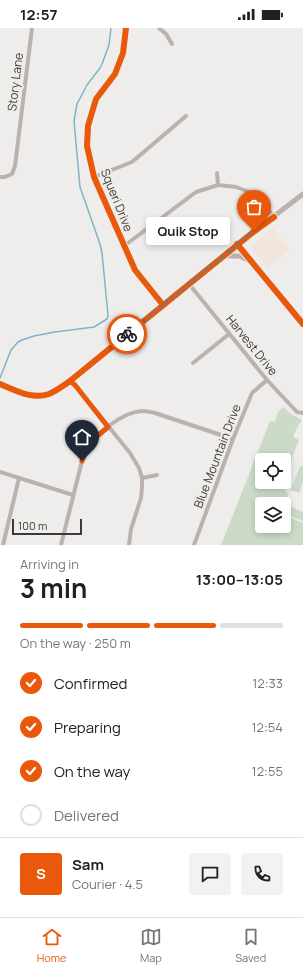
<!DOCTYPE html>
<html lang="en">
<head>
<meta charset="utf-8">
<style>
  :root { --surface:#fff; --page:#f2f2f2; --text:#202124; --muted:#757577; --line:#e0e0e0; --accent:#ea580c }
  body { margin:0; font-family:Manrope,sans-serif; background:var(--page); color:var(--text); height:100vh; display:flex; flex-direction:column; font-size:15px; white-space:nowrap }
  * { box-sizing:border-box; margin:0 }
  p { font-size:13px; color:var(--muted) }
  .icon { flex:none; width:22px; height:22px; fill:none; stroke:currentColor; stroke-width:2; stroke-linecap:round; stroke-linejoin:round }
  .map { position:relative; height:517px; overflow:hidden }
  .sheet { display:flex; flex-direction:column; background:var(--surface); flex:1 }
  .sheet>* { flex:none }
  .controls { position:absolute; left:255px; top:425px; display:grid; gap:8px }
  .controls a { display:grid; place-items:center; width:36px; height:36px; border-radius:4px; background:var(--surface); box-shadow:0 2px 6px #0003; font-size:20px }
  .scale { position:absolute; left:12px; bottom:10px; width:70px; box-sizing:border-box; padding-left:4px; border:2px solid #3b3a39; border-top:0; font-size:11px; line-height:14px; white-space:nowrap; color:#3b3a39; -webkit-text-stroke:3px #efedea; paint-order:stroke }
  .pin { position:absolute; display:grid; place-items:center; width:34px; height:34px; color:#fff; margin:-41px -17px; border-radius:50% 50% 50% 0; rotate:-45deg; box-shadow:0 0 4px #0007 }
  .pin .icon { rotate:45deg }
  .courier { position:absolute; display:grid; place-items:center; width:40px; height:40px; margin:-20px; border:3px solid #ea580c; border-radius:50%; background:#fff; color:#222; box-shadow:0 1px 5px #0007 }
  .bubble { position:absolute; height:28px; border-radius:4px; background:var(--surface); box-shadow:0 2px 6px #0003; font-size:13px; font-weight:700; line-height:28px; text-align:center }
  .summary em { font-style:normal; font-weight:700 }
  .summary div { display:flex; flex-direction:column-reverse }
  .summary { display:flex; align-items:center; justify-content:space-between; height:68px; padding:0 20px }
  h1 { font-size:26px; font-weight:700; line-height:30px }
  .bar { display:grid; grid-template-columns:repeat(4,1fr); gap:6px 4px; align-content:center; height:48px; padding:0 20px }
  .bar i { height:5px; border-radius:3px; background:var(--line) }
  .bar .on { background:var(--accent) }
  .bar p { grid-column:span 4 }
  .line { display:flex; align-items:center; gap:10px; padding:0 20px; border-top:1px solid var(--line) }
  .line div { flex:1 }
  .round { display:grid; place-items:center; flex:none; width:42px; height:42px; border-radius:4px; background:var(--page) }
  ol { padding:0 20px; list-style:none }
  li { display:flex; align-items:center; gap:12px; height:44px }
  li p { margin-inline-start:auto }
  li .icon { padding:4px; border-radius:50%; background:var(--accent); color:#fff; stroke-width:4 }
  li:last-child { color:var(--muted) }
  li i { width:22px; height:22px; border:2px solid var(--line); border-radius:50% }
  .status { display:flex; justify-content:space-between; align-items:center; height:28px; padding:0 20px; background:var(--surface); direction:ltr }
  .status svg { height:11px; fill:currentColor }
  .dock { display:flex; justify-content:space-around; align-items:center; height:56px; border-top:1px solid var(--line); background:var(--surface); font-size:11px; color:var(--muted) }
  .dock a { display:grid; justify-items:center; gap:2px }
  .dock .on { color:var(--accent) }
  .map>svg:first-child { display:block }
  .commercial { fill:#f1e5dc }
  .green { fill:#cbdbc8 }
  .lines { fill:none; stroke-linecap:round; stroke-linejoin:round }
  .stream { stroke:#7fb4c8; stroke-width:1.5 }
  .minor { stroke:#bbb2b0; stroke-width:4 }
  .tertiary { stroke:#bbb2b0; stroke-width:5 }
  .cycleway-casing { stroke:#efedea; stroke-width:8 }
  .cycleway { stroke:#e8590c; stroke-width:6 }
  .done { stroke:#7a7977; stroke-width:4; stroke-dasharray:0 7.2 }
  .route { stroke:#ea580c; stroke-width:5 }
  .labels { text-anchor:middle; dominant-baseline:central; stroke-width:4; stroke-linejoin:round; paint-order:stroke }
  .street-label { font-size:12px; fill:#3b3a39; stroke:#efedea }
</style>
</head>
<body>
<div class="status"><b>12:57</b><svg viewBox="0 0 49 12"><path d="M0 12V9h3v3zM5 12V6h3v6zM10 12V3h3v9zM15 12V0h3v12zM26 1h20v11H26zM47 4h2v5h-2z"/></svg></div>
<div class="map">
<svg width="303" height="517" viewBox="0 0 303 517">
  <rect width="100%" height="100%" fill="#eeedeb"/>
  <path class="commercial" d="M273 200 290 222 268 240 253 222 252 219 254 216Z"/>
  <g class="green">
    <path d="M283 379 291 386 302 392 298 398 293 409 299 412 284 451V432H262V454H283C281 459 285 463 289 466L284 478V476H262V498H284V487L303 495V517H221L270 393 275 394 278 384Z"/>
    <path d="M300 438 303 439V455L299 465 291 462Z"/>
    <path d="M286 477 303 484V493L284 486Z"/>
  </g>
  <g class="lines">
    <path class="stream" d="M0 350 11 322 18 314 22 312 34 308 55 304 94 299 107 291 108 287 102 225 100 216 80 159 74 93 77 76 87 57 100 40 102 36 109 17 111 0"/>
    <g class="minor">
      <path d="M126 0 123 25 115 46 96 71 88 98 87 118 94 149 135 242 163 277"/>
      <path d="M159 0 166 6 172 16"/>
      <path d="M217 145 218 157"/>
      <path d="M0 149H5L12 146 15 138 32 0"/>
      <path d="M94 149 132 134 186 88"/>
      <path d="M124 218 196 164 218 157 236 159 252 165 264 176 274 189"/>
      <path d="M189 256 267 352 297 384 303 385"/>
      <path d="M193 335 229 306"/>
      <path d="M70 353 75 357 130 425 139 440 142 450V459L141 470 131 501 129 517"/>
      <path d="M0 444 73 467"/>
      <path d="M142 450 157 447"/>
      <path d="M3 517 19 450"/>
      <path d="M61 517 82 433C83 429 85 425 87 422 96 405 123 384 142 383 146 383 151 384 155 385L233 411"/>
      <path d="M194 517 233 411 252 365 267 352"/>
    </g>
    <g class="tertiary">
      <path d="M237 216 303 296"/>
      <path d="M224 228H239L250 233"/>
      <path d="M0 356C15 362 32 372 49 366 56 363 63 358 70 353L252 205 303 166"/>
    </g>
    <defs>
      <g id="cycleway">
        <path d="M126 0 123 25 115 46 96 71 88 98 87 118 94 149 135 242 163 277"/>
        <path d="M237 216 303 296"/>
        <path d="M0 356C15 362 32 372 49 366 56 363 63 358 70 353L252 205 274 189"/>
      </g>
    </defs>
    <use href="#cycleway" class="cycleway-casing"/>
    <use href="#cycleway" class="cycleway"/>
  </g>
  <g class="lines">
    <path class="done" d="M127 306 254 203"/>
    <path class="route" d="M82 433 87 421 95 410 108 399 75 357 70 353 127 306"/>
  </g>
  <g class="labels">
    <g class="street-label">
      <text transform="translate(15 54) rotate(-83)">Story Lane</text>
      <text transform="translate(117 172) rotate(68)">Squeri Drive</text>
      <text transform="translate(252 317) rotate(51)">Harvest Drive</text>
      <text transform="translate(217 428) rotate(-69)">Blue Mountain Drive</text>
    </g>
  </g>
</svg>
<div class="controls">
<a><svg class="icon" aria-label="locate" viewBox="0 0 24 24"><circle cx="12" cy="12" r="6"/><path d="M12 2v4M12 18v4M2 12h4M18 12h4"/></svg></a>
<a><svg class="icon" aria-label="layers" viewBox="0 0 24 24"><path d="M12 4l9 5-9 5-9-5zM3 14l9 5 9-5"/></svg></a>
</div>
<div class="scale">100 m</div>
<div class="pin" style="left:254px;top:203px;background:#ea580c"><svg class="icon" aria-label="bag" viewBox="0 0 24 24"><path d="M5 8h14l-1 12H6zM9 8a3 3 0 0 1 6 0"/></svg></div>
<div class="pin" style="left:82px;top:433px;background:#1f2937"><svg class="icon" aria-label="home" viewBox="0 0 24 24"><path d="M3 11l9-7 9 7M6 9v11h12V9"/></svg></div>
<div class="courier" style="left:127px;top:306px"><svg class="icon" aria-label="bike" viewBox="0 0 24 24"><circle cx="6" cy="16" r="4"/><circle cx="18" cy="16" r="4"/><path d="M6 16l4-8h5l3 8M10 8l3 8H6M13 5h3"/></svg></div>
<div class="bubble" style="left:146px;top:189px;width:84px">Quik Stop</div>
</div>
<section class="sheet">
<div class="summary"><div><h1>3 min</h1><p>Arriving in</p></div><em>13:00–13:05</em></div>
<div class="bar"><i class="on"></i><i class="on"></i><i class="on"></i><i></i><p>On the way · 250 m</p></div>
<ol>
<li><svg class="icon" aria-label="check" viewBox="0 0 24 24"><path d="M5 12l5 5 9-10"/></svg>Confirmed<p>12:33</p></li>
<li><svg class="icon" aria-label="check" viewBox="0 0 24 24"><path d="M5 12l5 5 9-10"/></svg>Preparing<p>12:54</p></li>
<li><svg class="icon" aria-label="check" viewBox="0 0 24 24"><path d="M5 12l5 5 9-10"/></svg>On the way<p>12:55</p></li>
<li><i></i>Delivered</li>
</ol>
<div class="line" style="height:72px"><b class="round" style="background:var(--accent);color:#fff">S</b><div><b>Sam</b><p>Courier · 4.5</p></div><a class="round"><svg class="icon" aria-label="chat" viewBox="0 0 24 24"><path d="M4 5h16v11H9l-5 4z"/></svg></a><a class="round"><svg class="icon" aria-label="phone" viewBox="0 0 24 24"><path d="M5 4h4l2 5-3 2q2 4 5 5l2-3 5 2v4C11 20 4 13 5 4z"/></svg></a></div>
</section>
<nav class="dock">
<a class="on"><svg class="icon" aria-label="home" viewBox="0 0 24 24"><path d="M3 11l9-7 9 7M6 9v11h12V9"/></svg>Home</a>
<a><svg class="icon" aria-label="map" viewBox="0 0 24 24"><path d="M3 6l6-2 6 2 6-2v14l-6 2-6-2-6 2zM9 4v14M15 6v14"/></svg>Map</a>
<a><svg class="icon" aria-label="saved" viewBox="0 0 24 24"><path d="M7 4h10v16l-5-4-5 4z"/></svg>Saved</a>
</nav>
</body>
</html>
